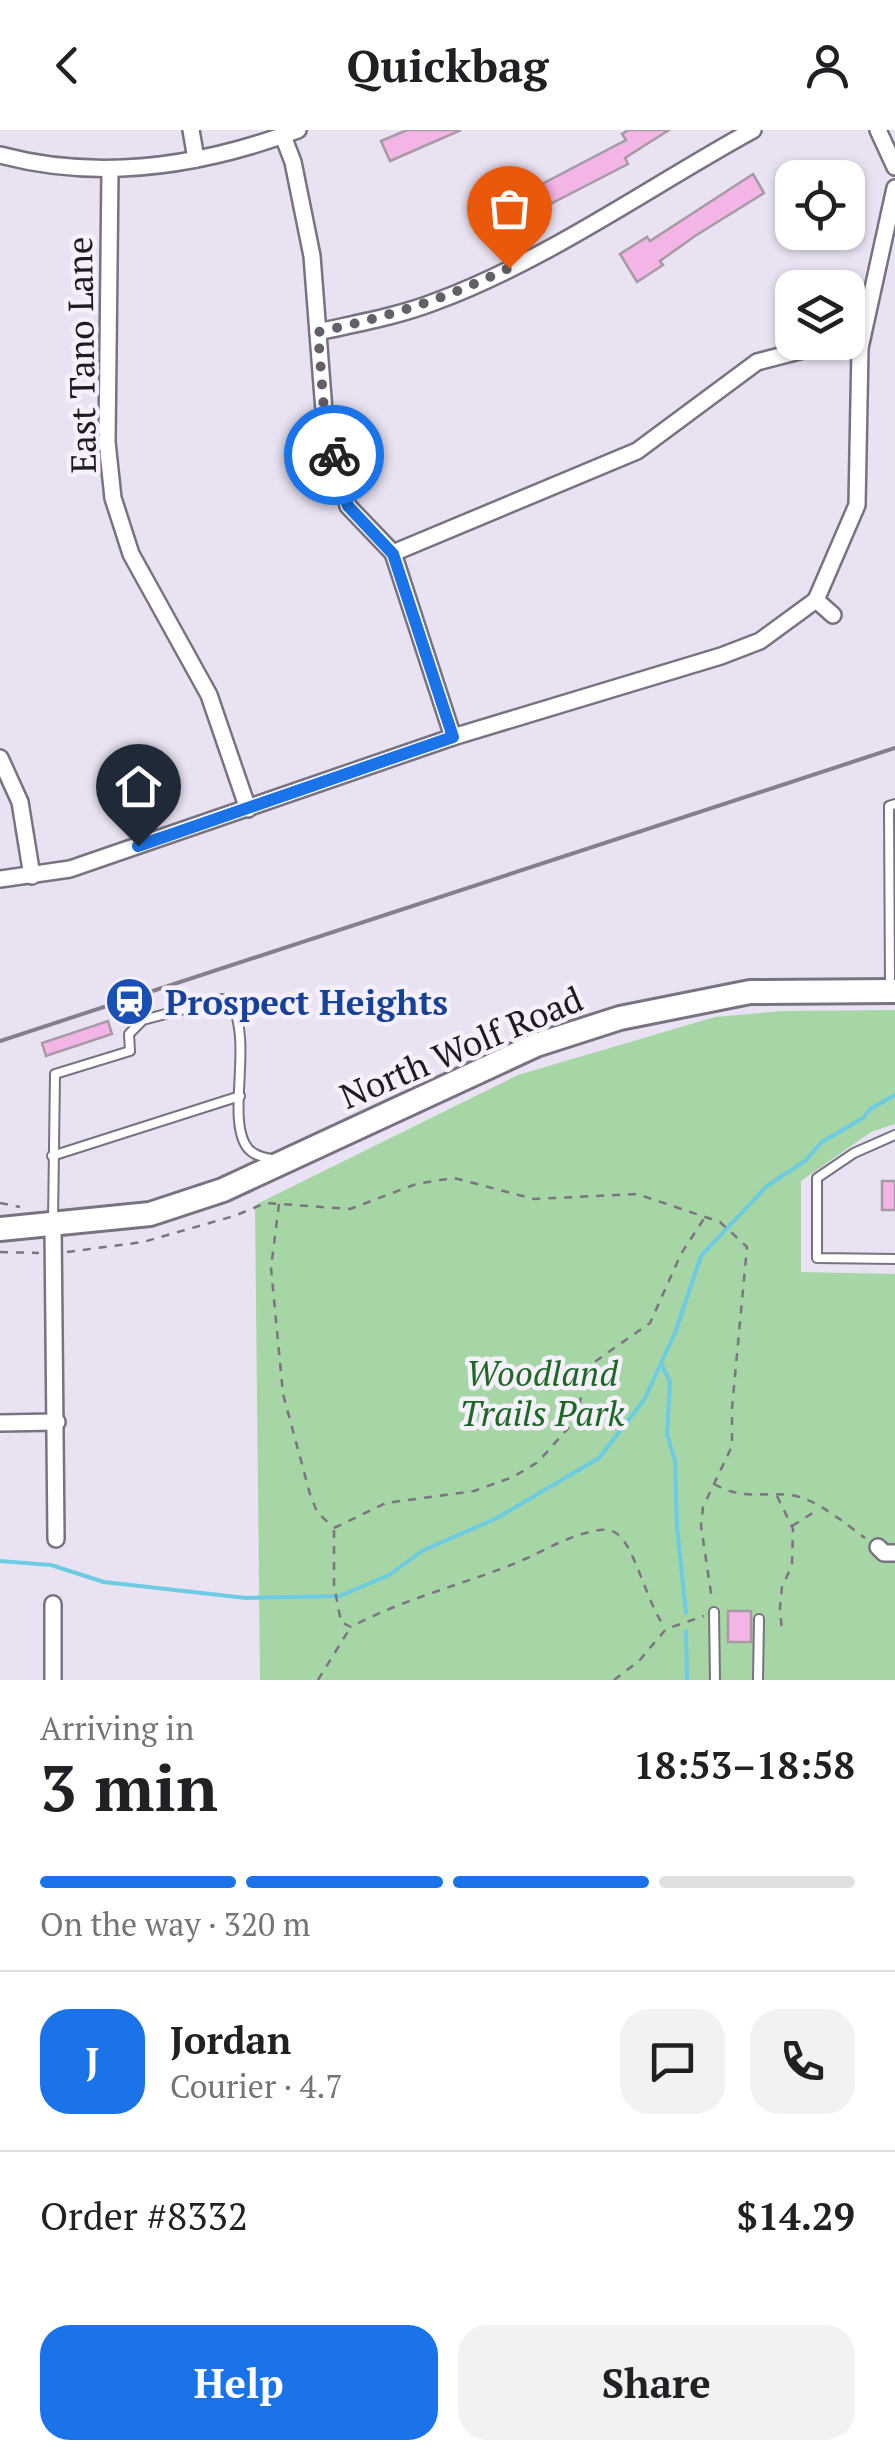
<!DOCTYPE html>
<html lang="en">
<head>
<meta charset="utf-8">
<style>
  :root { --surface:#fff; --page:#f2f2f2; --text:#202124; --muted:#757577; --line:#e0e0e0; --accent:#1a73e8 }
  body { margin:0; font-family:"PT Serif",serif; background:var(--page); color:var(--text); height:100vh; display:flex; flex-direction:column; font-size:38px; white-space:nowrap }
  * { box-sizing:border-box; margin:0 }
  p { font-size:32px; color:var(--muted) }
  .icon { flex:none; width:55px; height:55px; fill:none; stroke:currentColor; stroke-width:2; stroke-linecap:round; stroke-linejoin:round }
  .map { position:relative; height:1550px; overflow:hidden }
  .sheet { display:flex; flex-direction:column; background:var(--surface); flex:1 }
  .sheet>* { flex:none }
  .controls { position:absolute; left:775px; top:30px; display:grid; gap:20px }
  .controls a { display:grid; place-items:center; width:90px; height:90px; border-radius:20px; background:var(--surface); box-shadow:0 2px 8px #0004; font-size:50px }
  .pin { position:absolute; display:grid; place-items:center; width:85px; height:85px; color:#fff; margin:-102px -42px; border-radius:50% 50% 50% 0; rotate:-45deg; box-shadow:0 0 10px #0007 }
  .pin .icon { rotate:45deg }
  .courier { position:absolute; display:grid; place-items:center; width:100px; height:100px; margin:-50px; border:8px solid #1a73e8; border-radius:50%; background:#fff; color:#222; box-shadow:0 2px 12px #0007 }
  .overview em { font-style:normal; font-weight:700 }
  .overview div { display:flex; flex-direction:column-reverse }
  .overview { display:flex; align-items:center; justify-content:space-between; height:170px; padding:0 40px }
  h1 { font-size:65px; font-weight:700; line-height:75px }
  .bar { display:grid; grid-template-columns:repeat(4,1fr); gap:15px 10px; align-content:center; height:120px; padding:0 40px }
  .bar i { height:12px; border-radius:8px; background:var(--line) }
  .bar .current { background:var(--accent) }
  .bar p { grid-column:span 4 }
  .line { display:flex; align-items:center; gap:25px; padding:0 40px; border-top:2px solid var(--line) }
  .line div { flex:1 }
  .round { display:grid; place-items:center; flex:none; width:105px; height:105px; border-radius:30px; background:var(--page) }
  .cta { display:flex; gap:20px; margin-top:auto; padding:20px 40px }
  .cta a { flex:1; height:115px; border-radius:30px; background:var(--accent); color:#fff; font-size:40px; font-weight:700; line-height:115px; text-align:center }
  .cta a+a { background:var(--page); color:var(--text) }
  header { display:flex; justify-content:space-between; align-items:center; height:130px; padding:0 40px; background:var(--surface); font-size:45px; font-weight:700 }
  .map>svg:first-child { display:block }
  .green { fill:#a6d5a6 }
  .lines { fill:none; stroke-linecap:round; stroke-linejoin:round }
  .stream { stroke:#6dcbe2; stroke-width:4 }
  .building { fill:#f3b5e6; stroke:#a89aa4; stroke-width:2.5 }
  .lane-casing { stroke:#797280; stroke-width:12 }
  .street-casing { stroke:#797280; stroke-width:20 }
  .secondary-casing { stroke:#797280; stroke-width:28 }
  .path { stroke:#7a757f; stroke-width:2.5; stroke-dasharray:8 8; stroke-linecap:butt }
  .lane { stroke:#fff; stroke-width:8 }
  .street { stroke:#fff; stroke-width:15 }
  .secondary { stroke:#fff; stroke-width:22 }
  .rail { stroke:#847f8a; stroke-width:4 }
  .done { stroke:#64606a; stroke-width:10; stroke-dasharray:0 18 }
  .route { stroke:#1a73e8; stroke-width:12 }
  .labels { text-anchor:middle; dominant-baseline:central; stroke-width:9; stroke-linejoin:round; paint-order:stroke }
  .street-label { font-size:35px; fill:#1d1a20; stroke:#f6f0fd }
  .transit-label { font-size:35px; font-weight:bold; fill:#164399; stroke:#f6f0fd; text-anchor:start }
  .park-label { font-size:35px; font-style:italic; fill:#1c6824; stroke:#f6f0fd }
</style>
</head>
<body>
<header><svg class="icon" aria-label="back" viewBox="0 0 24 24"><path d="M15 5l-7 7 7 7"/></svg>Quickbag<svg class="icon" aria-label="person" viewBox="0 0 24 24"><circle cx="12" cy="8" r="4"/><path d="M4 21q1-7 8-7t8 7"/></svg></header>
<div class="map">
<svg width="895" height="1550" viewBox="0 0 895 1550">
  <rect width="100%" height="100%" fill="#e9e2f2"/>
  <path class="green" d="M895 880V994L871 1002 801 1051V1142L895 1144V1550H260L255 1075 518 945 715 887 783 881Z"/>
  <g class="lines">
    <g class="stream">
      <path d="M661 1233 670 1252 667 1304 675 1331 677 1397 686 1483"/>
      <path d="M0 1431 51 1435 104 1452 246 1468 340 1466 389 1445 422 1421 497 1388 599 1328 644 1270 675 1203 701 1126 767 1056 805 1031 822 1012 863 988 870 979 895 965"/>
      <path d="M686 1501 687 1550"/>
    </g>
  </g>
  <g class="building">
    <path d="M407 0H461L390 31 381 11Z"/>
    <path d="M628 0H669L625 28 628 34 527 86 517 67 626 10 622 4Z"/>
    <path d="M753 44 764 63 695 106 660 131 663 135 637 152 620 124 647 107 650 111Z"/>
    <path d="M108 891 112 904 46 926 42 913Z"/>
    <rect x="882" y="1051" width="13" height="29"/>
    <rect x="728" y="1481" width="23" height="31"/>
  </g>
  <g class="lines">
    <defs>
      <g id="lane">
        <path d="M890 855 889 676 895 674"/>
        <path d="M895 1005 854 1023 817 1048V1128L895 1129"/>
        <path d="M52 1026 240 966"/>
        <path d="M53 1092 55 944 130 921 129 904 143 890 222 869 232 874C252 914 228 983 245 1014 250 1024 261 1027 271 1029"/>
        <path d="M714 1482 715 1550"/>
        <path d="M758 1550 759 1489"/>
      </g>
      <g id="street">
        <path d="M191 0 196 29"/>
        <path d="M878 0 895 37"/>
        <path d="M283 6 293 32 312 126 325 294 348 376 393 423 453 607"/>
        <path d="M0 25C101 52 202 36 298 0"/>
        <path d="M110 41 107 312 113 368 131 424 209 565 248 679"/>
        <path d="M318 202C358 193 399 186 437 171 549 129 649 57 753 0"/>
        <path d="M393 423 637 321 757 232 807 219 860 218"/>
        <path d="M816 470 833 485"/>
        <path d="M0 628 20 672 32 746"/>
        <path d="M0 749 70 739 453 607 721 526 760 511 816 470 857 375 860 218 895 58"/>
        <path d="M53 1095 56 1409"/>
        <path d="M0 1293 57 1292"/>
        <path d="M878 1417 884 1423H895"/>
        <path d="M53 1474V1550"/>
      </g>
      <path id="secondary" d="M0 1099 150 1084 223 1060 536 915 620 888 750 862 895 861"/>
    </defs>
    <use href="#lane" class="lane-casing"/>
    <use href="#street" class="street-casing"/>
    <use href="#secondary" class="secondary-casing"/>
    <g class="path">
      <path d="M0 1073 20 1077"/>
      <path d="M279 1074 271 1138 283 1264 310 1364 317 1382 333 1397"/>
      <path d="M0 1122 39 1123"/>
      <path d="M67 1122 143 1112 234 1086 266 1073 350 1079 416 1054 454 1048 534 1069 637 1064 720 1092 747 1117 732 1278V1316L703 1377 701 1396 712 1470"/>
      <path d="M714 1354C742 1370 760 1362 790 1365 816 1368 844 1393 865 1408"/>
      <path d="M777 1366 793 1399 792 1435 782 1457 780 1477 782 1503"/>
      <path d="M792 1396 819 1379"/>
      <path d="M334 1398 386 1373 474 1361 513 1347 538 1332 571 1295 580 1273 584 1247 593 1233 650 1193 681 1124 705 1087"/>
      <path d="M334 1400V1455L341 1492 351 1497C403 1469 461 1455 516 1433 542 1422 565 1407 594 1401 601 1399 610 1399 616 1403 635 1415 647 1475 665 1497"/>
      <path d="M318 1550 350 1498"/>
      <path d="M614 1550 639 1531 666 1499 704 1486"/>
    </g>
    <use href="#lane" class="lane"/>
    <use href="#street" class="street"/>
    <use href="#secondary" class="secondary"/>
    <path class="rail" d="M0 911 895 618"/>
  </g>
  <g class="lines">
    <path class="done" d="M334 325 325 294 318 202C390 186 443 170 509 138"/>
    <path class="route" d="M138 716 453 607 393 424 348 376 334 325"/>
  </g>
  <defs>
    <symbol id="station-disc" viewBox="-11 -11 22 22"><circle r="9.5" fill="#1a4fb4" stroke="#f6f0fd"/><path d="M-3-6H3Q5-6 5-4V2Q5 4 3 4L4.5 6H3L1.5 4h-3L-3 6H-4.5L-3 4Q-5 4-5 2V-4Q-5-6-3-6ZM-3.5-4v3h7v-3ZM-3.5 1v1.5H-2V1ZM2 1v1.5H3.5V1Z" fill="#fff"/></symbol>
  </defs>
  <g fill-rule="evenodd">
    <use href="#station-disc" x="102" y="844" width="55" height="55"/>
  </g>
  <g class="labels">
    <g class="street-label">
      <text transform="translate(81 225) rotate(-91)">East Tano Lane</text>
      <text transform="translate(461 917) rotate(-23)">North Wolf Road</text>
    </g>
    <g class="transit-label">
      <text x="165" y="872">Prospect Heights</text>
    </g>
    <g class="park-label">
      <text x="542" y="1243">Woodland<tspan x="542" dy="40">Trails Park</tspan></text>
    </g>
  </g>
</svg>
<div class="controls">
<a><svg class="icon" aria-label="locate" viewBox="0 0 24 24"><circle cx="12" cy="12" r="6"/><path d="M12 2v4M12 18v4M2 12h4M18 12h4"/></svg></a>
<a><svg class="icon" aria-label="layers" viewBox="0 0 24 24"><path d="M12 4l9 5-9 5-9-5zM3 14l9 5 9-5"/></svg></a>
</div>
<div class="pin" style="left:509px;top:138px;background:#ea580c"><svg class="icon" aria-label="bag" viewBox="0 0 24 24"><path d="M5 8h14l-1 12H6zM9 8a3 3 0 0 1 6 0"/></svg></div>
<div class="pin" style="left:138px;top:716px;background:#1f2937"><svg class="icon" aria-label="home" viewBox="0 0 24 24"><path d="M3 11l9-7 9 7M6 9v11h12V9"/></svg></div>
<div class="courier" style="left:334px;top:325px"><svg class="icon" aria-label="bike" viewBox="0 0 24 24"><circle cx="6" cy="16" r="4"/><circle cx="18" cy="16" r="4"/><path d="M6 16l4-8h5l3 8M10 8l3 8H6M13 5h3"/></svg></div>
</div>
<section class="sheet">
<div class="overview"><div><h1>3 min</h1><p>Arriving in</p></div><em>18:53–18:58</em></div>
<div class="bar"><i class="current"></i><i class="current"></i><i class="current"></i><i></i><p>On the way · 320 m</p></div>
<div class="line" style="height:180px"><b class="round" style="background:var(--accent);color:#fff">J</b><div><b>Jordan</b><p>Courier · 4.7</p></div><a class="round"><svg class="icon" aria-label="chat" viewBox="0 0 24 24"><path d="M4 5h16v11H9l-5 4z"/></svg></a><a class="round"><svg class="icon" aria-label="phone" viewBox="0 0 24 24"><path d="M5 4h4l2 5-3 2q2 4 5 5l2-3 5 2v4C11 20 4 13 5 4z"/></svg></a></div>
<div class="line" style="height:130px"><div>Order #8332</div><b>$14.29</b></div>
<div class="cta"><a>Help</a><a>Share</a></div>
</section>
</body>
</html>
